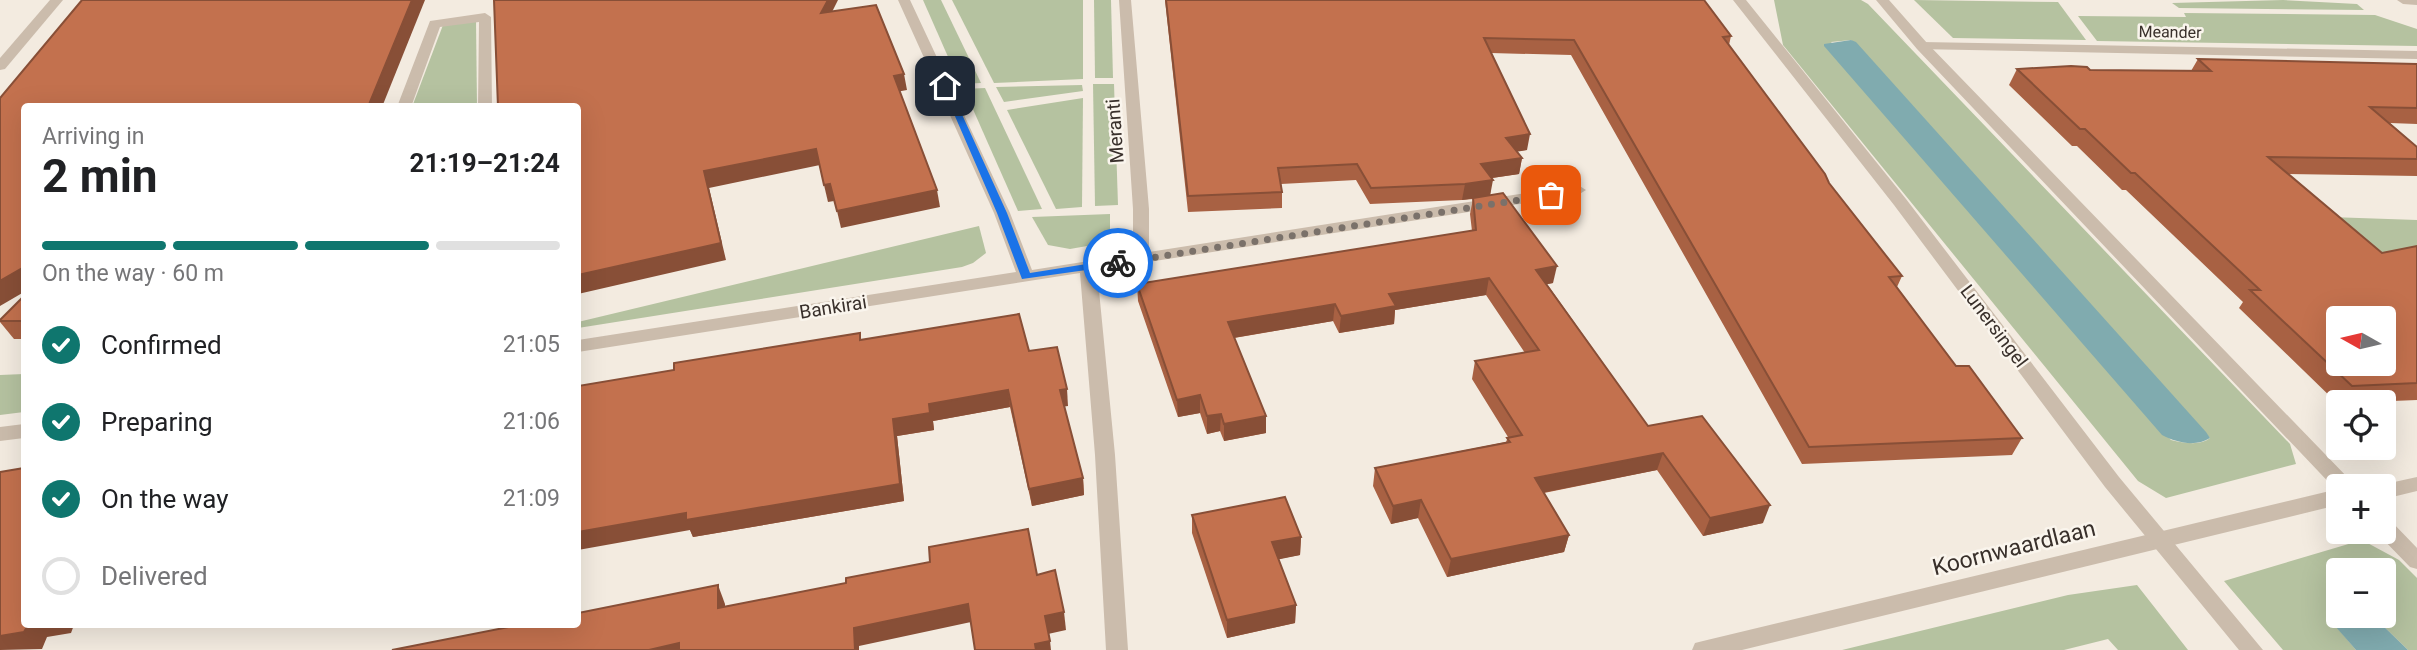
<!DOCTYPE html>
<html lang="en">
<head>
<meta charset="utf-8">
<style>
  :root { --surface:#fff; --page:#f6f6f6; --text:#202124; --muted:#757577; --line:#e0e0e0; --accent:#0f766e }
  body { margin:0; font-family:Roboto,sans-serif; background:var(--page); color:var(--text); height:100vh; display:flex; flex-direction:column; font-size:26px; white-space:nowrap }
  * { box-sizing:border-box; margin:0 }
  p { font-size:23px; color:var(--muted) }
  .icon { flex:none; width:38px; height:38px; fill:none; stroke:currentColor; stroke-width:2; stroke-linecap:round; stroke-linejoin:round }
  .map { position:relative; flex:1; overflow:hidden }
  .drawer { position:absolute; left:21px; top:103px; width:560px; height:525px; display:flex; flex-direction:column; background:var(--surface); border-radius:7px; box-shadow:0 7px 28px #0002 }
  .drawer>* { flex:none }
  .needle { width:46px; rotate:278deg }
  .controls { position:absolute; left:2326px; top:306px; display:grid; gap:14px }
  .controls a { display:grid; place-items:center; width:70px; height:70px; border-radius:7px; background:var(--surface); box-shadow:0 7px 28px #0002; font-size:35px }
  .pin { position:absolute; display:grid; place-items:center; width:60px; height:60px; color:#fff; margin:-30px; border-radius:14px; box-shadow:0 4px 10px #0006 }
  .courier { position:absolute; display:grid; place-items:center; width:70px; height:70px; margin:-35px; border:5px solid #1a73e8; border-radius:50%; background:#fff; color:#222; box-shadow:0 2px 9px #0007 }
  .overview em { font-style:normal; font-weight:700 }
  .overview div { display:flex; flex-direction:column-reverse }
  .overview { display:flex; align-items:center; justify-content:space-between; height:119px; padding:0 21px }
  h1 { font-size:46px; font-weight:700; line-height:52px }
  .bar { display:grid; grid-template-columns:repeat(4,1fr); gap:10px 7px; align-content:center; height:84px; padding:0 21px }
  .bar i { height:9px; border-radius:5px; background:var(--line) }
  .bar .current { background:var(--accent) }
  .bar p { grid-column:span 4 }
  ol { padding:0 21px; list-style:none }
  li { display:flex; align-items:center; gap:21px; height:77px }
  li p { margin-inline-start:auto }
  li .icon { padding:7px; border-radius:50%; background:var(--accent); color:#fff; stroke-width:4 }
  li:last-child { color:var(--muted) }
  li i { width:38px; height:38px; border:4px solid var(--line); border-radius:50% }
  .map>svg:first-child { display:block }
  .green { fill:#b5c2a0; fill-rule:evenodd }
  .water { fill:#80abaf }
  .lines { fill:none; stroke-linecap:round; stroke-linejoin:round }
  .pedestrian { fill:#cbbcac; fill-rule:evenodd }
  .minor { fill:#cbbcac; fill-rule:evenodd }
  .tertiary { fill:#cbbcac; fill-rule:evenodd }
  .wall { fill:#a86143 }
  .shaded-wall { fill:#884f37 }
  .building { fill:#c3714e; stroke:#884f37; stroke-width:2; fill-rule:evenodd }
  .route { fill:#1a73e8 }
  .done { stroke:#7a716a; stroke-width:7; stroke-dasharray:0 12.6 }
  .labels { text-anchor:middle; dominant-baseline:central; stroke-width:5; stroke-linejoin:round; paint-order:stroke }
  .far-street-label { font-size:16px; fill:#39302b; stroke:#faf5ed }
  .street-label { font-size:19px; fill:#39302b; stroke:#faf5ed }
  .near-street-label { font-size:23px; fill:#39302b; stroke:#faf5ed }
</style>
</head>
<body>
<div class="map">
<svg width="2417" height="650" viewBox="0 0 2417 650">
  <rect width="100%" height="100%" fill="#f3ebe0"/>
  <g class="green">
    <path d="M923 0H941L981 83 960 84Z"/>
    <path d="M952 0H1083V79L994 83Z"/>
    <path d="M1094 0H1111L1113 78H1095Z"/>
    <path d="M1774 0H1861L1868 4 2290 444 2296 464 2166 498 2138 481 1783 45ZM1851 40 2210 438C2200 446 2184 443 2171 440L1831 42Z"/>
    <path d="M1914 0 2058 2 2086 40 1953 38Z"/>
    <path d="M2283 0 2357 4 2364 10 2179 8 2172 3Z"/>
    <path d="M2184 13 2375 15 2417 29V46L2097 41 2078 16 2186 17Z"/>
    <path d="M476 20 477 107H412L443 25Z"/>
    <path d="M1093 84H1114L1118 205 1095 206Z"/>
    <path d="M1082 85 1083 91 1004 102 996 87Z"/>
    <path d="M985 88 1042 209 1018 211 964 89Z"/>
    <path d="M1083 98 1082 207 1056 209 1007 110Z"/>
    <path d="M1110 214V242L1070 249 1048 245 1032 217Z"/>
    <path d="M2330 217 2417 220V247L2374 255Z"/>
    <path d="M979 226 986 253 973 263 962 267 578 328V322Z"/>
    <path d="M24 374V412L0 415V375Z"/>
    <path d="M2362 540 2399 560 2417 578V650H2408L2373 616H2384V570H2338V607L2331 610 2329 618 2356 650H2283L2224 581Z"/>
    <path d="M2137 585 2188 650H2118L2108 639 2064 650H1842L2068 595Z"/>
  </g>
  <g class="water">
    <path d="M1851 40 1856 42 2206 432 2210 438C2196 447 2177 443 2162 435L1824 46V44Z"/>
    <path d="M2338 607V616H2373L2408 650H2356L2328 618 2331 610Z"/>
  </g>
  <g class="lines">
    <path class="pedestrian" d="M485 13 491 17 492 107H478L479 22 440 27 411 107H397L430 21Z"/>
    <g class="minor">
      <path d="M50 0H63L5 69 0 70V58Z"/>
      <path d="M898 0H910L1010 213 1032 270 1133 254V209L1119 0H1131L1149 209V252L1578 185 1586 190 1578 195 1097 270 1115 455 1128 650H1106L1095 455 1080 273 578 352V340L1016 272 994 213Z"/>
      <path d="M1922 42 2417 51V59L1917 49V43Z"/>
      <path d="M24 424V438L0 441V427Z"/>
      <path d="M2417 477V491L2384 499V486H2376Z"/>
      <path d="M2338 489V505L1742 650H1692L1695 643 1703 641Z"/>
    </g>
    <g class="tertiary">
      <path d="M1733 0H1746L1906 199 2119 477 2263 650H2239L2105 487 1894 205Z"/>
      <path d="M1876 0H1889L1927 43 2351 481 2354 486H2338L2337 491 1917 49Z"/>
      <path d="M2397 0H2417V5L2403 4Z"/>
      <path d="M2384 519 2391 521 2417 548V569L2410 567 2377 533 2384 532Z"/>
    </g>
  </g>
  <g class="wall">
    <path d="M1165 0H1704L1731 36 1729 45 1829 183 1902 276 1897 287 1956 366 2022 438 2012 455 1802 464 1571 55 1491 53 1527 150 1517 151 1522 158 1519 174 1492 178 1490 195 1553 283 1547 284 1648 426 1763 523 1703 536 1657 470 1544 493 1569 535 1564 552 1447 577 1418 518 1391 524 1373 486 1375 468 1506 442 1508 437 1472 379 1475 361 1525 353 1486 295 1395 310 1394 324 1339 333 1333 321 1234 338 1266 416V433L1224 441 1220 431 1207 434 1200 413 1178 417 1138 301 1137 284 1472 231 1470 214 1473 199 1462 200 1370 204 1356 180 1281 184 1282 192V208L1188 212Z"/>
    <path d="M2198 59 2417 64V124L2390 123 2417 147V176L2288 174 2382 253 2417 246V400L2367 402H2338V404L2239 308 2243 302 2126 190H2122L2077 146H2072L2009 85 2017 69 2191 71Z"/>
    <path d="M24 296V339H14L0 322V320Z"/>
    <path d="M860 333 861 340 1029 351 1068 406H1064L1083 478 1084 495 1032 506 1010 407 933 421 934 430 897 436 904 501 693 537 690 530Z"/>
    <path d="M1192 515 1301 537 1300 555 1278 559 1296 605 1295 623 1227 638 1192 533Z"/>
  </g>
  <g class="shaded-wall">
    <path d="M412 0H425L382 107H368Z"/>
    <path d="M828 0H838L824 28 821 13Z"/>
    <path d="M904 74 907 90 896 92 894 76Z"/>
    <path d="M1530 134 1527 150 1503 154 1506 138Z"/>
    <path d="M816 149 820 165 709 188 726 260 578 294V275L704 171Z"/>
    <path d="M1522 158 1519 174 1478 180 1481 164Z"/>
    <path d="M1493 180 1490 196 1462 200 1465 184Z"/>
    <path d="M830 184 834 201 828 202 824 185Z"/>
    <path d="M937 190 940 207 841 228 837 211Z"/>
    <path d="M1557 266 1553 283 1533 287 1536 270Z"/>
    <path d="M24 267V292L0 306V281Z"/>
    <path d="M1489 278 1486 295 1395 310 1394 324 1339 333 1341 316 1389 294Z"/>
    <path d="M1335 304 1333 321 1227 339 1228 322Z"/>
    <path d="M1067 389 1068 406 1061 407 1060 390Z"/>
    <path d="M1008 390 1010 407 933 421 934 430 897 436 904 501 693 537 690 530 578 550V532L893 419 929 404Z"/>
    <path d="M1200 395V413L1178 417 1177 400Z"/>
    <path d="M1221 414 1220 431 1207 434V416Z"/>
    <path d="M1266 416V433L1224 441V424Z"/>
    <path d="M1663 453 1657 470 1531 495 1535 478Z"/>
    <path d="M1083 478 1084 495 1032 506 1029 489Z"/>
    <path d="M1421 500 1418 518 1391 524 1393 506Z"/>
    <path d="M1770 505 1763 523 1703 536 1710 518Z"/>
    <path d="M1569 535 1564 552 1447 577 1451 559Z"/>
    <path d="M1301 537 1300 555 1271 561 1272 542Z"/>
    <path d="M718 585 725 604V626L718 608Z"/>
    <path d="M968 604 971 622 859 646V650H855L854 628Z"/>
    <path d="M1296 605 1295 623 1227 638V620Z"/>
    <path d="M1064 612 1066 630 1048 634 1045 616Z"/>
    <path d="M28 625H74L71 633 47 637 42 649 0 650V636Z"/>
    <path d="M1050 641 1051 650H1036L1035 644Z"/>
    <path d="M679 643 682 650H649Z"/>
  </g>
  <g class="building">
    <path d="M82 0H412L368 107H24V267L0 281V98Z"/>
    <path d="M494 0H828L821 13 876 5 904 74 894 76 937 190 837 211 830 184 824 185 816 149 704 171 721 243 578 275V107H498Z"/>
    <path d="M1166 0H1704L1731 36 1723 37 1825 174 1829 183 1902 276 1889 277 1956 366H1969L2022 438 1809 447 1574 40 1484 38 1530 134 1506 138 1522 158 1481 164 1493 180 1465 184 1371 188 1357 164 1278 168 1282 192 1188 196Z"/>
    <path d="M2198 59 2417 64V108L2370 107 2417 147V159L2268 157 2382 253 2417 246V383L2352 386 2250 290H2260L2135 173H2131L2085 129H2080L2017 69 2071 66 2087 67 2090 70 2211 71ZM2338 318H2384V364H2338Z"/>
    <path d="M1503 193 1557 266 1536 270 1648 426 1702 416 1770 505 1710 518 1663 453 1535 478 1569 535 1451 559 1421 500 1393 506 1375 468 1510 442 1507 438 1522 435 1475 361 1539 350 1489 278 1389 294 1396 306 1341 316 1335 304 1228 322 1266 416 1224 424 1221 414 1207 416 1200 395 1177 400 1137 284 1476 230 1473 198Z"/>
    <path d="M24 296V321H0V320Z"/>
    <path d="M1019 314 1029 351 1057 347 1067 389 1060 390 1083 478 1029 489 1008 390 929 404 930 413 893 419 900 484 686 520V513L578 532V386L674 370V363L860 333V340Z"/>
    <path d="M24 468V625H28L24 632 0 636V472Z"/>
    <path d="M1285 497 1301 537 1272 542 1296 605 1227 620 1192 515Z"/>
    <path d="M1028 529 1037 575 1055 570 1064 612 1045 616 1050 641 1035 644 1036 650H975L968 604 854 628 855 650H679V643L649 650H392L519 625H578V613L718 585V608L846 583V578L930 562 929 547Z"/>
  </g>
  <path class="route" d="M941 84 949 86 1007 213 1030 273 1118 259 1122 260V265L1022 279 997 213Z"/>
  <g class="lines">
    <path class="done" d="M1118 263 1551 195"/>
  </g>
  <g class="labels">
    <g class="far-street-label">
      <text transform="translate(2170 32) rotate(1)">Meander</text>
    </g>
    <g class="street-label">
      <text transform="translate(1115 131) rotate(-94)">Meranti</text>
      <text transform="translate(833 307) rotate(-9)">Bankirai</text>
      <text transform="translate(1994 326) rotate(53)">Lunersingel</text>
    </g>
    <g class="near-street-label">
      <text transform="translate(2014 548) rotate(-14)">Koornwaardlaan</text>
    </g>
  </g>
</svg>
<div class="controls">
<a><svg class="needle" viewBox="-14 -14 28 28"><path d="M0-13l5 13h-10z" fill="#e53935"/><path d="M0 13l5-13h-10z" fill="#757577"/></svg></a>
<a><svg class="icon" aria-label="locate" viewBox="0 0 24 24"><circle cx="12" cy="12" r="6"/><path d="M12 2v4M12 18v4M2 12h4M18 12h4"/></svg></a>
<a>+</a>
<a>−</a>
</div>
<div class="pin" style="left:1551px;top:195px;background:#ea580c"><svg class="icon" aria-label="bag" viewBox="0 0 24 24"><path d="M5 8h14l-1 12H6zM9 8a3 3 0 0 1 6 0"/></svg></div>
<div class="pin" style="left:945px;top:86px;background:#1f2937"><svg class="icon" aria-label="home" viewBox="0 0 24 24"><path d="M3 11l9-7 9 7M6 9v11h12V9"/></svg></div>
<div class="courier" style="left:1118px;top:263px"><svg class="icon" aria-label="bike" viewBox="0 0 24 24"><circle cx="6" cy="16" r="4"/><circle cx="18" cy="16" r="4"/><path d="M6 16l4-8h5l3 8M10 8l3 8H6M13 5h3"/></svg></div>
<section class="drawer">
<div class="overview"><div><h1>2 min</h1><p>Arriving in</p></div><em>21:19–21:24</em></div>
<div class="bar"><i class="current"></i><i class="current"></i><i class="current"></i><i></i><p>On the way · 60 m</p></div>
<ol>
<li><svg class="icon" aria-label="check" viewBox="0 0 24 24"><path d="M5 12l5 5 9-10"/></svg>Confirmed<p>21:05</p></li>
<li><svg class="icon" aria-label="check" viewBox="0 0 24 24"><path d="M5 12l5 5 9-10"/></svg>Preparing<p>21:06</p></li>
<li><svg class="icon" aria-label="check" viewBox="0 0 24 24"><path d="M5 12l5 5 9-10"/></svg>On the way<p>21:09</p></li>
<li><i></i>Delivered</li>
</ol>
</section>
</div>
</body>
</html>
